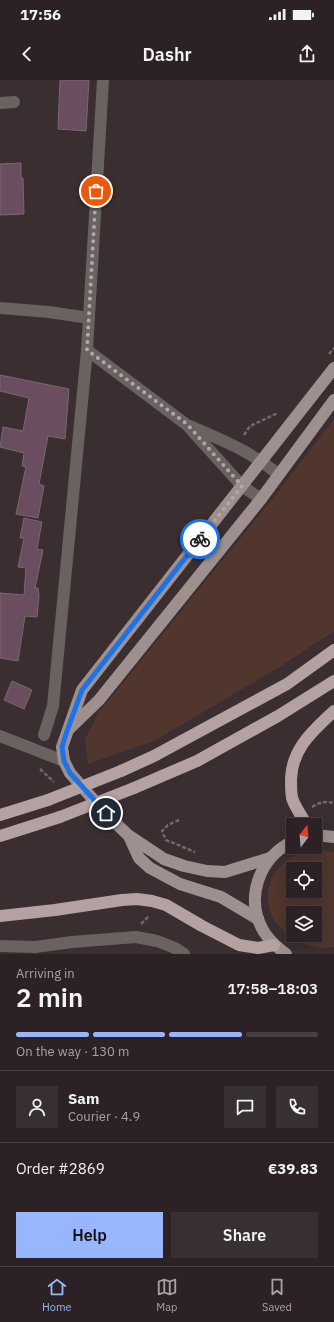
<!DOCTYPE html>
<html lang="en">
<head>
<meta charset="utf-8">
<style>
  :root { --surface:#2c2225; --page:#382f32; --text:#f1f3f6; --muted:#a6a4a7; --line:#483f42; --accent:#98b6fd }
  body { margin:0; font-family:"IBM Plex Sans",sans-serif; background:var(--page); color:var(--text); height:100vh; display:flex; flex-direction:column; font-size:15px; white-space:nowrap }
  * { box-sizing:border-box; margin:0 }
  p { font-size:13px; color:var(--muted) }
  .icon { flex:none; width:22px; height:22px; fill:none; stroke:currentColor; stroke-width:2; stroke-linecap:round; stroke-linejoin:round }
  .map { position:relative; height:874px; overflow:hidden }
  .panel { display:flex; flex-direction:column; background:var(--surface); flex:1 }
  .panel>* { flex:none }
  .needle { width:26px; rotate:16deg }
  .controls { position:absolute; left:286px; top:738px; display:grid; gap:8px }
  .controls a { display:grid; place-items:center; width:36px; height:36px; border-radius:0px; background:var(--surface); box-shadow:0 2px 10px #0003,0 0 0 1px var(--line); font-size:20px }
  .pin { position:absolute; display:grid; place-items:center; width:34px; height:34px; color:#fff; margin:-17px; border:2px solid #fff; border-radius:50%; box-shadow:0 1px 4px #0007 }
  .courier { position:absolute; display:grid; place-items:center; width:40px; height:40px; margin:-20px; border:3px solid #1a73e8; border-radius:50%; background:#fff; color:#222; box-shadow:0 1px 5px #0007 }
  .head em { font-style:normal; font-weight:600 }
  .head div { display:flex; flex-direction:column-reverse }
  .head { display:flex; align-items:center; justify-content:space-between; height:68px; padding:0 16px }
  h1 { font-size:26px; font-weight:600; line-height:30px }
  .bar { display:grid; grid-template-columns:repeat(4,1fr); gap:6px 4px; align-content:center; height:48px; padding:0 16px }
  .bar i { height:5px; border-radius:3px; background:var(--line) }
  .bar .selected { background:var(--accent) }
  .bar p { grid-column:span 4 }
  .line { display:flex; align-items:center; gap:10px; padding:0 16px; border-top:1px solid var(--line) }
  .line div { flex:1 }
  .round { display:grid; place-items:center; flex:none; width:42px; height:42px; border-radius:0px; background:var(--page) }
  .button { display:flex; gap:8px; margin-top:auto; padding:8px 16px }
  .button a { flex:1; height:46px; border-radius:0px; background:var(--accent); color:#111; font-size:16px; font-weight:600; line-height:46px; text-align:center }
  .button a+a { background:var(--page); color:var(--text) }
  .status { display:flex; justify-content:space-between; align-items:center; height:28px; padding:0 20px; background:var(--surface); direction:ltr }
  .status svg { height:11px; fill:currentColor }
  header { display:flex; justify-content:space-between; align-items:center; height:52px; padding:0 16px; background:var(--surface); font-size:18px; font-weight:600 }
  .menu { display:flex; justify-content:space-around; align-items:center; height:56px; border-top:1px solid var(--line); background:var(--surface); font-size:11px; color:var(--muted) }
  .menu a { display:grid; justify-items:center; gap:2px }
  .menu .selected { color:var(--accent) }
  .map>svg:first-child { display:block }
  .green { fill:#50362d; fill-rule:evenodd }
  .building { fill:#6a4d5e; stroke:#766970 }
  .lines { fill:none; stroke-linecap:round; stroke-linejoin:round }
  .path { stroke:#73676a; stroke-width:2.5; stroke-dasharray:4 2; stroke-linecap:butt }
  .minor { stroke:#696261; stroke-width:12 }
  .major { stroke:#9e908f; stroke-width:12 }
  .highway { stroke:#b3a2a1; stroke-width:12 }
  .highway-bridge { stroke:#b3a2a1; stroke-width:12 }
  .done { stroke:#b2a8aa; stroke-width:4; stroke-dasharray:0 7.2 }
  .route { stroke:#1a73e8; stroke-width:5 }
</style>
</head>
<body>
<div class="status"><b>17:56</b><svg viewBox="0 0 49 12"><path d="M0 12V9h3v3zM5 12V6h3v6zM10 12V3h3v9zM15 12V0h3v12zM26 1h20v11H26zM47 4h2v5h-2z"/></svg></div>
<header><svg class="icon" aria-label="back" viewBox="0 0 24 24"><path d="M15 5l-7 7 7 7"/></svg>Dashr<svg class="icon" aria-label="share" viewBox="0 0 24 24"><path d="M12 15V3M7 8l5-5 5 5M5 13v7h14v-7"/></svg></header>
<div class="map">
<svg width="334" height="874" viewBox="0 0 334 874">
  <rect width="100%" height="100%" fill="#3b2e31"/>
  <g class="green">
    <path d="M334 339V551L278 588 154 661 88 684 85 659 100 631 277 413Z"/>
    <path d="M319 770 334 772V867C286 874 246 823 281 786 288 780 295 774 304 772 309 771 314 770 319 770ZM293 789H315V811H293ZM293 833H315V855H293Z"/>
  </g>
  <g class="building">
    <path d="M60 0H89L86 51 58 49Z"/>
    <path d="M21 83V98H23L24 134 0 135V84Z"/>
    <path d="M0 295 69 309 65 359 48 356 39 404 44 406 38 438 16 434 26 387 22 386 24 373 0 367 3 347 23 351 29 318 0 311Z"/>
    <path d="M24 438 42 442 37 469 43 470 35 508H38L39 515 37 537 25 536 18 581 0 578V513L24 515 26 488 18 487 24 458H20Z"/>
    <path d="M12 601 32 610 24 629 4 620Z"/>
  </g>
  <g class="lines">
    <g class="path">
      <path d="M329 274 334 268"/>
      <path d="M244 355 250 346 278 333"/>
      <path d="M40 689 54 702"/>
      <path d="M312 727C320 722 325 721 334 723"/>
      <path d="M179 740 168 745 162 751 166 760 195 772"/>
      <path d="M141 844 149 836"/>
    </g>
    <g class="minor">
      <path d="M103 0 87 270 187 345 242 406 261 419"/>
      <path d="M0 23 14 22"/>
      <path d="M0 228 49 232 89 238"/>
      <path d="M190 346C222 360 250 371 278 394"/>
      <path d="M44 655 53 626 87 270"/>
      <path d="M0 656 64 681"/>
      <path d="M0 866 35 867 72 862 136 857 157 861 175 868 184 874"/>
    </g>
    <g class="major">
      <path d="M69 649 99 620 261 419 334 320"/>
      <path d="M315 755 334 757"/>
      <path d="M129 756 139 778 150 788 180 804 221 817 258 839"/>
      <path d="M270 778 225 792 207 791 184 786 164 779 128 755 105 733 70 693 64 681 62 667 82 610 334 288"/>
      <path d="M286 874C278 868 270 861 264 852 244 818 259 778 293 761"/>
    </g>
    <g class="highway">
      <path d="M121 691 154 676 287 604 334 570"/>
      <path d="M134 708 197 681 278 636 334 601"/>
      <path d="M0 735 48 720"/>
      <path d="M307 745C302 737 295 727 292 718 291 712 291 705 291 699 292 668 313 651 334 631"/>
      <path d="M0 756 60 737"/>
      <path d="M0 836 55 830 122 820 137 819 152 821 166 825 202 846 239 865 258 868 274 865"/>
    </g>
    <g class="highway-bridge">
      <path d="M48 720 121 691"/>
      <path d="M60 737 134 708"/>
    </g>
  </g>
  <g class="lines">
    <path class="done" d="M96 111 87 270 187 344 242 406 200 459"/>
    <path class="route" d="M106 733 70 693 64 681 62 667 67 651 82 610 200 459"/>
  </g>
</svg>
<div class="controls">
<a><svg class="needle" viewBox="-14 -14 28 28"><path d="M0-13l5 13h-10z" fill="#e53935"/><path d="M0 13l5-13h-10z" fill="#a6a4a7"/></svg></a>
<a><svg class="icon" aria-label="locate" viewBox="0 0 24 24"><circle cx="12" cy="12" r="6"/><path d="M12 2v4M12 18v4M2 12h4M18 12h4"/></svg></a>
<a><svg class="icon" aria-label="layers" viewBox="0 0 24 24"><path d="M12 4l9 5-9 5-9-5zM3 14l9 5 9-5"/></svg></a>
</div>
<div class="pin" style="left:96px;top:111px;background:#ea580c"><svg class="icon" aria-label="bag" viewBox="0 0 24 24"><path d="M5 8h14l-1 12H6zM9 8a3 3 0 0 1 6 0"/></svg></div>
<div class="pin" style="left:106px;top:733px;background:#1f2937"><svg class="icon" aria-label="home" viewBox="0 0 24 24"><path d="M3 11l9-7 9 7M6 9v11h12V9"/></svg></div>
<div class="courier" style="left:200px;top:459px"><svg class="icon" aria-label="bike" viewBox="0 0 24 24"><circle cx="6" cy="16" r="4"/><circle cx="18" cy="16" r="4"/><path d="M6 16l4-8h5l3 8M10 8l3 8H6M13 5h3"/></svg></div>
</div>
<section class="panel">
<div class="head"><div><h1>2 min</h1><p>Arriving in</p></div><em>17:58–18:03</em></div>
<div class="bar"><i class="selected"></i><i class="selected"></i><i class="selected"></i><i></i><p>On the way · 130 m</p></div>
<div class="line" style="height:72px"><a class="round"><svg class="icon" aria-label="person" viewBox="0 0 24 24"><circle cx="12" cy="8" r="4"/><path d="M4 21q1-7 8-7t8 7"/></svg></a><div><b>Sam</b><p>Courier · 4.9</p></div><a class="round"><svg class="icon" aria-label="chat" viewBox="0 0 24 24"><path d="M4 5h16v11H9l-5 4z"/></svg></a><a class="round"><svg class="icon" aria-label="phone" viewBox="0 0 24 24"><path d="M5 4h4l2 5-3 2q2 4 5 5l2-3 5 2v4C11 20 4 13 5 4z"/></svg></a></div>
<div class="line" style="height:52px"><div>Order #2869</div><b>€39.83</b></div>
<div class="button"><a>Help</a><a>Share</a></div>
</section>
<nav class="menu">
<a class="selected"><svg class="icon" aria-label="home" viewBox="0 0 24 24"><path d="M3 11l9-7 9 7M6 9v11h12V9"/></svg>Home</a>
<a><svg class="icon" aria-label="map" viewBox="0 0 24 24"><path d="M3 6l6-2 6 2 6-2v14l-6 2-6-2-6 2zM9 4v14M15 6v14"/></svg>Map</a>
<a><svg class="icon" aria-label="saved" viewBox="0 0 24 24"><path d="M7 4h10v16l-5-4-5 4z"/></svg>Saved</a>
</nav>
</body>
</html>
